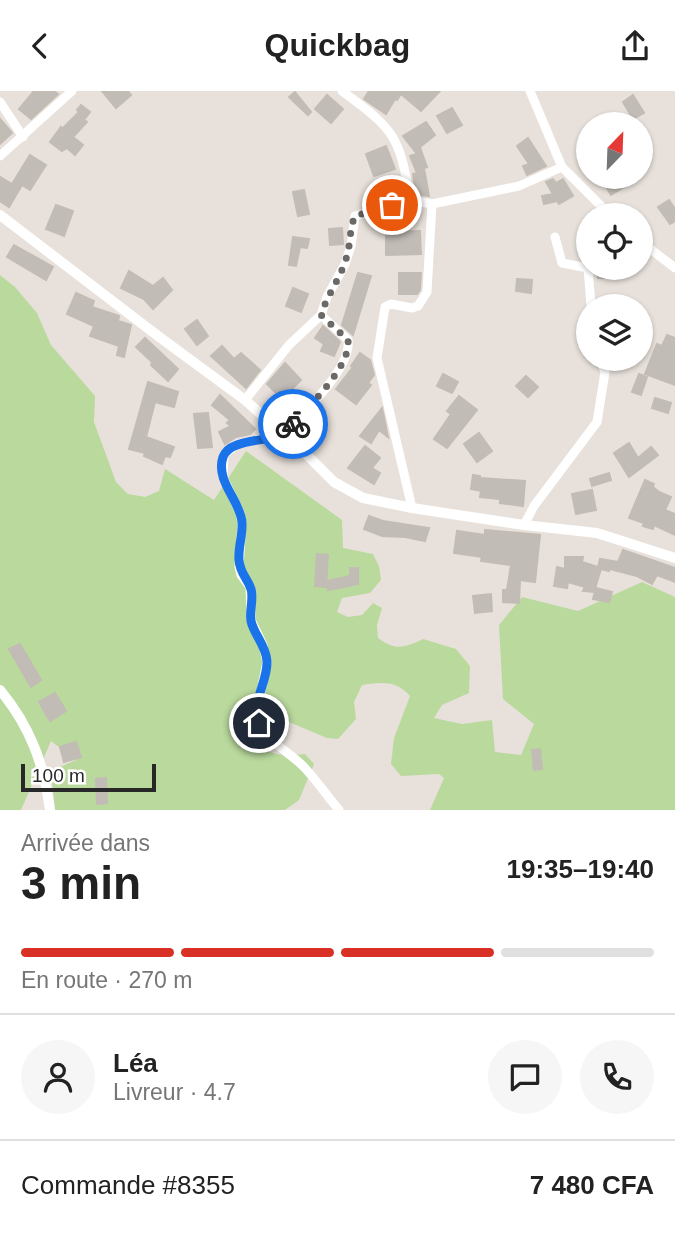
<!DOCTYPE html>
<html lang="fr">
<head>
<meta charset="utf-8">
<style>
  :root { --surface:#fff; --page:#f6f6f6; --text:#222; --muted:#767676; --line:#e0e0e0; --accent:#d93025 }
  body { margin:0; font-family:Helvetica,sans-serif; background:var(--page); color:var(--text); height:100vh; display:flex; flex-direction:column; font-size:26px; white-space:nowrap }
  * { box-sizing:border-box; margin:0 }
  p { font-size:23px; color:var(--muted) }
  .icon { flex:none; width:38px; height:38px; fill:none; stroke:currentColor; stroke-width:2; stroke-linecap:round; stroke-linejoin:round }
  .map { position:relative; height:719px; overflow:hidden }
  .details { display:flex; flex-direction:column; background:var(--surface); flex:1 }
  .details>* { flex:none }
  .needle { width:46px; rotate:23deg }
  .controls { position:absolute; left:576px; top:21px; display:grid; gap:14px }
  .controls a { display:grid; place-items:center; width:77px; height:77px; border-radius:50%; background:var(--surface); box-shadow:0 2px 5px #0004; font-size:35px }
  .scale { position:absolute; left:21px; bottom:18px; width:135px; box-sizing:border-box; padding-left:7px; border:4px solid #282828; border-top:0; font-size:19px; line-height:24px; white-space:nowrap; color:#282828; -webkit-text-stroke:5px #fff; paint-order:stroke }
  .pin { position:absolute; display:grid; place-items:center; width:60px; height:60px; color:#fff; margin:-30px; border:4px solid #fff; border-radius:50%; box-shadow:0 2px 7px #0007 }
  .courier { position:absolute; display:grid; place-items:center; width:70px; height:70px; margin:-35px; border:5px solid #1a73e8; border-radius:50%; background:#fff; color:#222; box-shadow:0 2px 9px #0007 }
  .headline em { font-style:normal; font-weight:700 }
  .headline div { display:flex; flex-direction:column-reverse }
  .headline { display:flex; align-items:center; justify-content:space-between; height:119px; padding:0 21px }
  h1 { font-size:46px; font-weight:700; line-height:52px }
  .bar { display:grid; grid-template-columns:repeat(4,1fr); gap:10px 7px; align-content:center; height:84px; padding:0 21px }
  .bar i { height:9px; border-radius:5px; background:var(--line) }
  .bar .on { background:var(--accent) }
  .bar p { grid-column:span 4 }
  .line { display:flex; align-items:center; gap:18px; padding:0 21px; border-top:2px solid var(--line) }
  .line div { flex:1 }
  .round { display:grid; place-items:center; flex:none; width:74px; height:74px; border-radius:37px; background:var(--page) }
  header { display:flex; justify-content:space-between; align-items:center; height:91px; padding:0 21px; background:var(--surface); font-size:32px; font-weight:700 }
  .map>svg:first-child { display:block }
  .green { fill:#bad99d }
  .building { fill:#c1bcb6; stroke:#c3bcb5; stroke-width:2 }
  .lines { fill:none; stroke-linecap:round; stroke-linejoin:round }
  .minor { stroke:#fff; stroke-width:9 }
  .tertiary { stroke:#fff; stroke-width:10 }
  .done { stroke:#6b6967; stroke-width:7; stroke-dasharray:0 12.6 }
  .route { stroke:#1a73e8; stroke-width:9 }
</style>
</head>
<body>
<header><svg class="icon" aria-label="back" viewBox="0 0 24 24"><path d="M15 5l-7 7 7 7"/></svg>Quickbag<svg class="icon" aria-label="share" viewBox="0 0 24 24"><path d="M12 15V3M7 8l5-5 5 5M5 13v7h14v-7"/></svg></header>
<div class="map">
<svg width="675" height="719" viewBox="0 0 675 719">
  <rect width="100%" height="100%" fill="#e8e1db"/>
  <path class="green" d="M0 184 15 196 37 222 51 254 95 305 94 331 116 391 128 403 145 406 159 400 165 378 214 409 246 360 342 429 343 457 373 463 379 475 381 489 370 502 342 507 337 521 348 526 362 524 373 512 382 517 377 534 378 547C396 560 404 557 423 548L456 558 470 575 469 602 442 614 434 627 462 633 492 629 495 661 521 664 534 633 503 608 499 534 522 506 578 520 642 491 675 506V719H430L444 687 439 683 401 685 391 673 394 647 410 605C396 589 382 591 362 594L354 611 356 628 338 648 327 647 270 623 250 627 244 640C263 663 276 666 305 663L314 673 299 709 285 719H55L51 680 76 669 51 650 21 719H0Z"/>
  <g class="building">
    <path d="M34 0H54L58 3 31 28 19 18Z"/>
    <path d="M102 0H128L131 4 116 17Z"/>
    <path d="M369 0H440L421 20 401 3 397 9 395 8 386 23 364 8Z"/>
    <path d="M295 1 311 21 308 24 289 6Z"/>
    <path d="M327 4 343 18 331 32 315 18Z"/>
    <path d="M633 4 644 22 633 28 623 11Z"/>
    <path d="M81 14 90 21 84 29 87 31 73 46 83 54 75 64 67 57 62 60 50 51 61 36 62 38 79 21 77 19Z"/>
    <path d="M452 17 462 34 447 42 437 25Z"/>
    <path d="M0 28 12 42 0 53Z"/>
    <path d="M426 31 435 44 420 56 427 76 424 77 429 105 416 103 413 83 417 82 410 65 417 63 403 45Z"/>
    <path d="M528 47 546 75 527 84 523 75 529 73 517 55Z"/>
    <path d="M386 55 395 78 374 85 366 63Z"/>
    <path d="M30 64 46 74 30 99 22 94 9 116 0 110V86L12 93Z"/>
    <path d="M600 86H625L629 93 611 104Z"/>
    <path d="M553 88 556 92 563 88 573 105 559 113 557 110 544 113 542 105 553 103 546 91Z"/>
    <path d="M304 99 309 123 298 125 293 101Z"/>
    <path d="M669 109 675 118V130L670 133 658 116Z"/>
    <path d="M56 114 73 120 64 145 46 138Z"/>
    <path d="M342 137 343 153 330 154 329 138Z"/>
    <path d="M420 140 421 163 386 164V141Z"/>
    <path d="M293 146 309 148 307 157 300 156 296 175 289 174Z"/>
    <path d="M14 154 53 176 46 189 7 166Z"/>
    <path d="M598 177H628V180L610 184V187H598Z"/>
    <path d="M129 180 153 195 163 187 172 199 153 218 144 208 121 197Z"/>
    <path d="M358 182 371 185 353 244 342 234Z"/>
    <path d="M399 182H421L420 199 417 203H399Z"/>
    <path d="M517 188 532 189 531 202 516 200Z"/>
    <path d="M293 197 308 203 301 221 286 215Z"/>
    <path d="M76 202 94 210 92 216 119 225 118 230 131 234 124 266 117 264 119 255 90 245 94 235 67 223Z"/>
    <path d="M197 229 208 245 197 254 185 238Z"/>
    <path d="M323 235 340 251 334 265 321 260 324 253 315 247Z"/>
    <path d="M667 244 675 247V294L645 283 657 253 662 255Z"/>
    <path d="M145 247 178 278 168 290 151 274 152 271 136 256Z"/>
    <path d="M222 255 234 268 241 262 260 279 246 297 211 265Z"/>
    <path d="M360 262 370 269 374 284 368 292 371 294 356 313 336 298 353 276 351 275Z"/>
    <path d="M285 272 301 289 282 308 267 293Z"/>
    <path d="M443 283 458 291 452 302 437 295Z"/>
    <path d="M639 283 647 286 641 304 632 301Z"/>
    <path d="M526 285 538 296 528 306 516 295Z"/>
    <path d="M148 291 178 301 174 316 155 311 146 346 174 356 170 366 165 365 162 373 144 365 145 362 129 358Z"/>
    <path d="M220 304 255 338 250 343 236 346 225 353 219 341 231 335 227 332 230 329 212 314Z"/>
    <path d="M459 305 477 319 447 357 434 348 451 323 447 320Z"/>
    <path d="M655 307 671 312 668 322 652 317Z"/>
    <path d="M382 317 388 346 379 339 371 352 360 345Z"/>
    <path d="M208 322 212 356 198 357 194 323Z"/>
    <path d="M479 342 492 360 477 371 464 353Z"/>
    <path d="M629 352 638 367 651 356 658 364 629 386 614 362Z"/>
    <path d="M365 355 380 367 372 377 380 382 374 393 348 377Z"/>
    <path d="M609 382 611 389 592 395 590 388Z"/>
    <path d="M473 384 480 385V387L525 390 523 415 500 412V408L480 406 481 400 471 398Z"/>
    <path d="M645 389 654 393 653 396 659 401 671 406 665 419 675 423V444L654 434 653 438 643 435 644 432 629 427Z"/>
    <path d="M592 399 596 419 576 423 572 403Z"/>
    <path d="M369 425 383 430 429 437 425 450 405 446 382 445 364 438Z"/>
    <path d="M485 439 540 444 535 491 520 489 519 512 503 511V499H507L511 474 481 470 482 466 454 462 457 440 485 444Z"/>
    <path d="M623 459 675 477V491L657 484 652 493 637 485 610 478 609 480 601 478 594 501 583 500 585 496 568 491 567 497 554 495 557 476 565 478V466H583L582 471 598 476 600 468 618 471Z"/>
    <path d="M317 463 328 464 326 496 315 495Z"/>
    <path d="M350 477H358V493L328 499 327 490 350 485Z"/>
    <path d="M596 497 612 501 609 511 593 508Z"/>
    <path d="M491 503 492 520 475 522 473 505Z"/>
    <path d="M20 553 41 589 31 596 9 558Z"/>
    <path d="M55 602 66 620 50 630 39 611Z"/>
    <path d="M76 651 81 666 64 671 60 656Z"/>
    <path d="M540 658 542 678 534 679 532 659Z"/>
    <path d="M106 687 107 712 97 713 96 688Z"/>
  </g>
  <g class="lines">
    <g class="minor">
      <path d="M342 0C394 38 400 45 410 109"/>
      <path d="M530 0 562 76 610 124"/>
      <path d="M0 11 23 46"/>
      <path d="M0 65 72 0"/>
      <path d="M555 146 562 172 588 177 591 215"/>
      <path d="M640 150 675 177"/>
      <path d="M245 309 289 254 321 224 327 206 345 173 351 155 355 125 410 109 432 113 519 95 562 76"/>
      <path d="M285 342C303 322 352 277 348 249L321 224"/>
      <path d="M283 343 238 353 224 363 223 386 240 422 242 432 239 476 241 484 250 496 251 529 263 554 267 571 256 624C265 651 286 658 304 676 317 690 327 705 339 719"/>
      <path d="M412 417 377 267 385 216 391 213 412 217 418 215 427 201 432 113"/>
      <path d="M524 434 534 415 597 331 605 281 600 268"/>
    </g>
    <g class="tertiary">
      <path d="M0 124 158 245 245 309 283 343 285 342 334 391 363 407 412 417 524 434 597 442 675 467"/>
      <path d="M0 599C30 635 44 673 50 719"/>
    </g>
  </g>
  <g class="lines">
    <path class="done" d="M293 333C310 313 351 276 348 249L321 224C327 204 340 188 346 168 351 154 349 138 355 125L392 114"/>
    <path class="route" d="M259 632C251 610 268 591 267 570 266 554 254 544 251 530 249 520 254 508 251 498 247 486 240 483 239 469 238 456 243 444 242 431 240 409 215 390 223 366 230 346 272 352 286 341 289 339 291 336 293 333"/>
  </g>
</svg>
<div class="controls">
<a><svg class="needle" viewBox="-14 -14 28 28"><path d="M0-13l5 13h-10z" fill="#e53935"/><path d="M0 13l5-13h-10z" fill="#767676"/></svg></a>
<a><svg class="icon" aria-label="locate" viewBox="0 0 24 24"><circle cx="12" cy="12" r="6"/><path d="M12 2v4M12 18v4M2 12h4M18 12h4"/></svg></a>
<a><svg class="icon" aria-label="layers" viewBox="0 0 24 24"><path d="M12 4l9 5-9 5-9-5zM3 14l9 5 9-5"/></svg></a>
</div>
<div class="scale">100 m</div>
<div class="pin" style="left:392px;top:114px;background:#ea580c"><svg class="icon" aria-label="bag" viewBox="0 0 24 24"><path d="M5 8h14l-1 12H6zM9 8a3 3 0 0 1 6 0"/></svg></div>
<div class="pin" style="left:259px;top:632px;background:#1f2937"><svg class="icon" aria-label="home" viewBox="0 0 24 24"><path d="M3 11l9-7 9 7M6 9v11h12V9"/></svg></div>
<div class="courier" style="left:293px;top:333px"><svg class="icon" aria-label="bike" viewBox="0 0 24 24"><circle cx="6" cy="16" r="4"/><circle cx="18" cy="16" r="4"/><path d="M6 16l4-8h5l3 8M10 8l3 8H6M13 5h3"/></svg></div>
</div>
<section class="details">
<div class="headline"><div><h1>3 min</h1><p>Arrivée dans</p></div><em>19:35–19:40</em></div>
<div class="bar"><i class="on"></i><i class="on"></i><i class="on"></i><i></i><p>En route · 270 m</p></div>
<div class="line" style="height:126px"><a class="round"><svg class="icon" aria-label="person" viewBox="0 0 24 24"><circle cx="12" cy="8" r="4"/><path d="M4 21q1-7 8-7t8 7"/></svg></a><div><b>Léa</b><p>Livreur · 4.7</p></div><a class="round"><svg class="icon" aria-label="chat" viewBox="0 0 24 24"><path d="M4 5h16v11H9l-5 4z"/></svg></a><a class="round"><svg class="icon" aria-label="phone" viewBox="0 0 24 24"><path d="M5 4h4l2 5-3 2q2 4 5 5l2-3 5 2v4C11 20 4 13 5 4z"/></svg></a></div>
<div class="line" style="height:91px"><div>Commande #8355</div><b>7 480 CFA</b></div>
</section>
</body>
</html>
